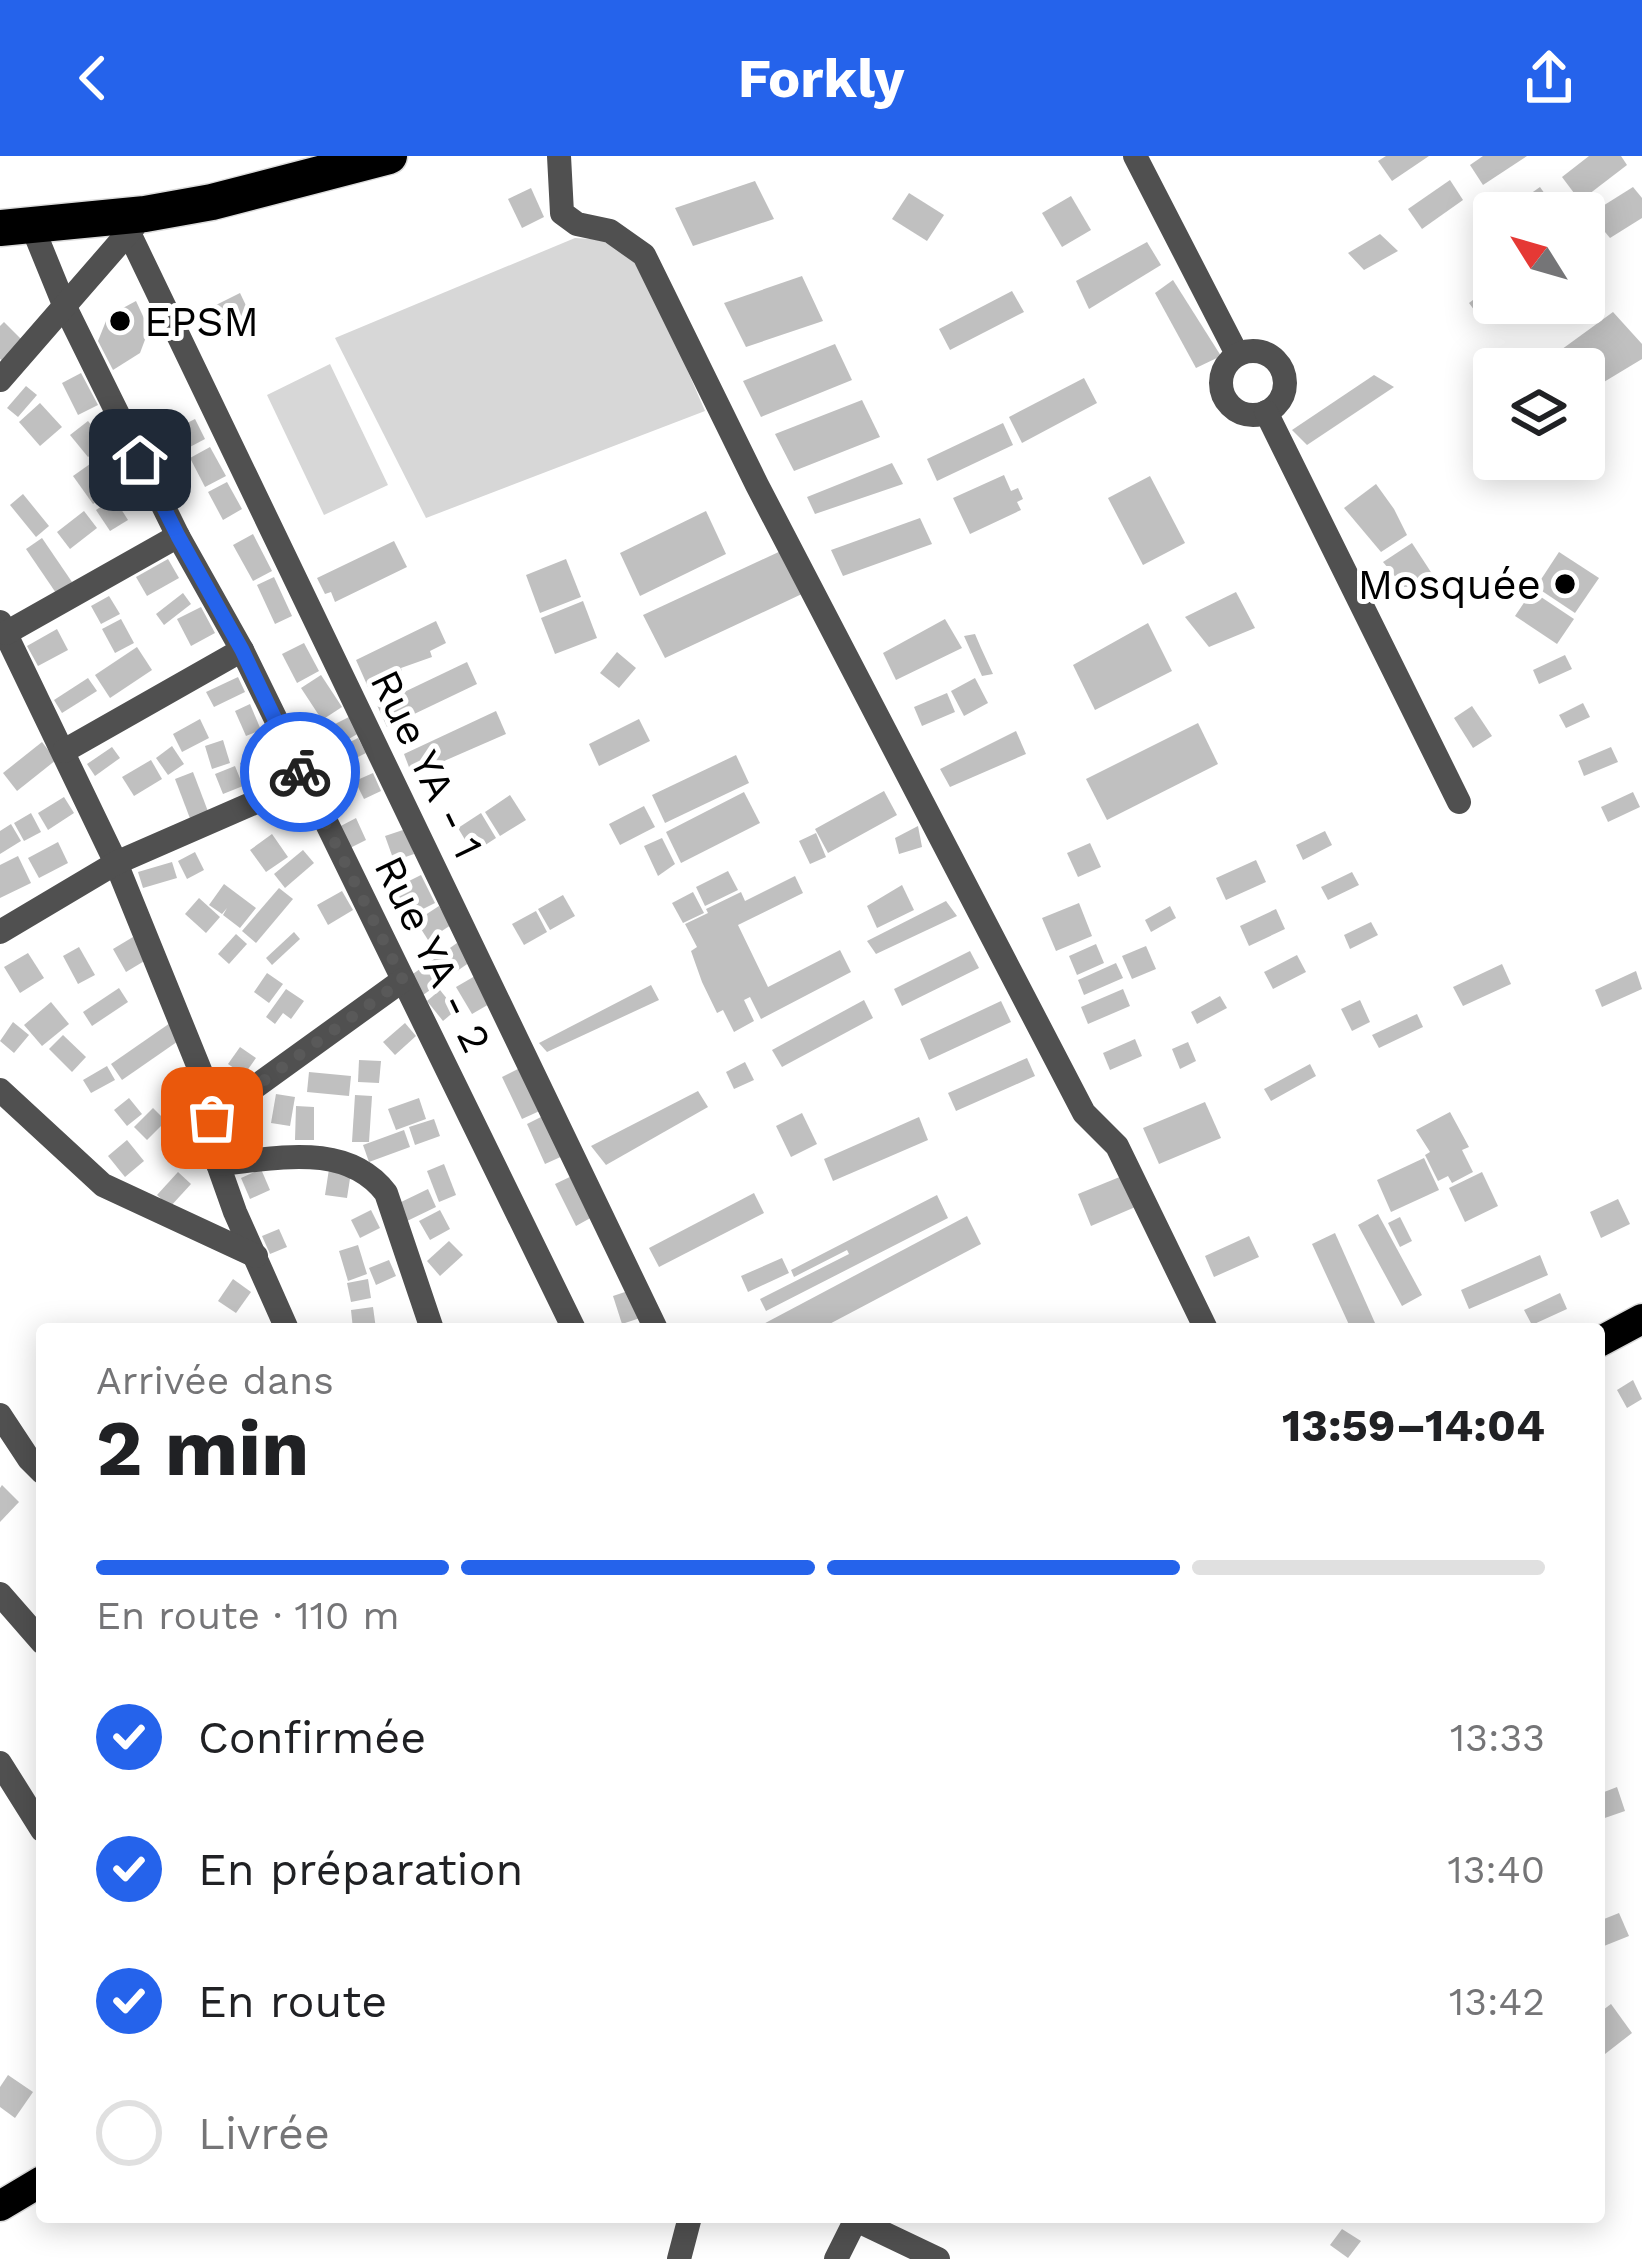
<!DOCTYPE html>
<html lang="fr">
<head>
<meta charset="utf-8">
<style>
  :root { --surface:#fff; --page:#f2f2f2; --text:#202124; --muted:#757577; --line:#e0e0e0; --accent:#2563eb }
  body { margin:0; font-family:"Work Sans",sans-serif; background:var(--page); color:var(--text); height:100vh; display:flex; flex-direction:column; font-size:45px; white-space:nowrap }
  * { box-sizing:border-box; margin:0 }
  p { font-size:39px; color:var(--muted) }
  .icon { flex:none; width:66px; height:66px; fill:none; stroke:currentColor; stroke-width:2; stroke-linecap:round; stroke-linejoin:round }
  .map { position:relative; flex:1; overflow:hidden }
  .sheet { position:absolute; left:36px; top:1167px; width:1569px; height:900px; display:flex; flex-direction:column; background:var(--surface); border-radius:12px; box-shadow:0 6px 30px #0003 }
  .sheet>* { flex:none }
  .needle { width:78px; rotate:307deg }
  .fabs { position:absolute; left:1473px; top:36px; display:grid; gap:24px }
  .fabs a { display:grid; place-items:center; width:132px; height:132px; border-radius:12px; background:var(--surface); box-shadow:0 6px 30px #0003; font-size:60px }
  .pin { position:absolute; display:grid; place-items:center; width:102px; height:102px; color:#fff; margin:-51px; border-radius:24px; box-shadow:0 6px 18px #0006 }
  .courier { position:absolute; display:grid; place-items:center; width:120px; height:120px; margin:-60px; border:9px solid #2563eb; border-radius:50%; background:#fff; color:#222; box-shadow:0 3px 15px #0007 }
  .summary em { font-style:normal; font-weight:700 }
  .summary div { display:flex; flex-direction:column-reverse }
  .summary { display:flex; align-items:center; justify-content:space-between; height:204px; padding:0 60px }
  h1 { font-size:78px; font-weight:700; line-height:90px }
  .bar { display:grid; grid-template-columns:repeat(4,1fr); gap:18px 12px; align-content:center; height:144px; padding:0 60px }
  .bar i { height:15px; border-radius:9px; background:var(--line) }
  .bar .current { background:var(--accent) }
  .bar p { grid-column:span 4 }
  ol { padding:0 60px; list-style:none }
  li { display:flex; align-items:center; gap:36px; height:132px }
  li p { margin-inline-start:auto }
  li .icon { padding:12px; border-radius:50%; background:var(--accent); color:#fff; stroke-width:4 }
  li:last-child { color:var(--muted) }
  li i { width:66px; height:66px; border:6px solid var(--line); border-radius:50% }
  header { display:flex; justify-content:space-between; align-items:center; height:156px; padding:0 60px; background:var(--accent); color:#fff; font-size:54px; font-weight:700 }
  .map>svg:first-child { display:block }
  .green { fill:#d7d7d7 }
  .building { fill:#c0c0c0 }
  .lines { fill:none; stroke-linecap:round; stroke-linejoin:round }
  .major-casing { stroke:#dbdbdb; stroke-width:33 }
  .highway-casing { stroke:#dbdbdb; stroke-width:39 }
  .minor { stroke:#505050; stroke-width:24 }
  .major { stroke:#000; stroke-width:30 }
  .highway { stroke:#000; stroke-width:36 }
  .done { stroke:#595959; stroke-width:12; stroke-dasharray:0 21.6 }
  .route { stroke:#2563eb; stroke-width:15 }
  .poi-dot { fill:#000; stroke:#fff; stroke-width:4.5 }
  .labels { text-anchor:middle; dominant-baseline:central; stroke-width:10; stroke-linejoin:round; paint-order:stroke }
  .poi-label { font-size:42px; fill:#000; stroke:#fff; text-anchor:start }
  .street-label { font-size:42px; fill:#000; stroke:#fff }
</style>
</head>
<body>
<header><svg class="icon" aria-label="back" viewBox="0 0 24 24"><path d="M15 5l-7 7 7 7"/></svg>Forkly<svg class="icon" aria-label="share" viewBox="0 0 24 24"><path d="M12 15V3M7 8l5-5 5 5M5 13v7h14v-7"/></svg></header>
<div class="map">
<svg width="1642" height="2103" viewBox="0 0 1642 2103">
  <rect width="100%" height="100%" fill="#fff"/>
  <g class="green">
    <path d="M575 82 606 84 641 107 705 255 426 362 335 182Z"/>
    <path d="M330 208 388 329 324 359 267 239Z"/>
  </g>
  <g class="building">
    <path d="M1386 0H1429L1392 25 1378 5Z"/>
    <path d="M1483 0H1527L1483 29 1470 9Z"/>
    <path d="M1589 0H1621L1627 9 1580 45 1562 21Z"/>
    <path d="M1450 24 1463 44 1422 73 1408 53Z"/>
    <path d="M755 25 774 63 693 90 675 52Z"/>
    <path d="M1540 31 1554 51 1546 57H1503Z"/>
    <path d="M1633 31 1642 42V62L1610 82 1590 58Z"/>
    <path d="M531 32 544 61 522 72 508 43Z"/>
    <path d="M909 37 944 59 927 85 892 63Z"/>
    <path d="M1071 40 1091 74 1062 91 1042 57Z"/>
    <path d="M1380 78 1398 95 1364 114 1348 97Z"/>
    <path d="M1147 86 1161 109 1089 153 1076 125Z"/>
    <path d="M802 120 823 165 746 191 724 147Z"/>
    <path d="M1173 124 1221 200 1196 212 1155 137Z"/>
    <path d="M1494 128V147H1508L1483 166 1469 147Z"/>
    <path d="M1012 135 1024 156 950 194 939 173Z"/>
    <path d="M240 137 252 162 220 177 208 153Z"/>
    <path d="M136 145 149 173 140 197 113 214 98 185 108 160Z"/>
    <path d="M1613 156 1642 188V203L1584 238V213H1549L1543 207Z"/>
    <path d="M4 166 22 184 3 205 0 203V170Z"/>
    <path d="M835 188 852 224 761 261 743 225Z"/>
    <path d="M81 217 98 249 78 259 62 227Z"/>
    <path d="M1374 219 1394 231 1307 289 1292 274Z"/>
    <path d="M1084 222 1097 247 1022 287 1009 261Z"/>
    <path d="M26 230 37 239 18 261 7 252Z"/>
    <path d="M862 244 880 281 794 315 775 278Z"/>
    <path d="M40 247 62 271 40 290 19 266Z"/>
    <path d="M195 263 205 283 188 292 177 272Z"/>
    <path d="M88 265 106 287 88 301 70 279Z"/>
    <path d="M1003 267 1013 289 937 325 927 303Z"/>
    <path d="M210 291 226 320 205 331 190 302Z"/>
    <path d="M117 303 131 318 115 332 101 316Z"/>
    <path d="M892 307 903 328 815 358 807 341Z"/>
    <path d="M90 308 110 336 93 348 73 320Z"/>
    <path d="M1004 319 1011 335 1018 332 1023 343 1017 346 1021 354 970 378 953 342Z"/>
    <path d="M1150 320 1185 387 1143 409 1108 342Z"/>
    <path d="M227 326 242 353 223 364 208 336Z"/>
    <path d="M1376 328 1394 353 1407 379 1381 396 1344 352Z"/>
    <path d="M23 338 49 370 36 381 10 349Z"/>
    <path d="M114 342 128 364 110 375 96 354Z"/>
    <path d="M84 355 97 372 70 393 57 376Z"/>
    <path d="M706 355 726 398 640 440 620 397Z"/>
    <path d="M920 362 932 388 843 420 831 394Z"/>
    <path d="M253 378 272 415 253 425 233 389Z"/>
    <path d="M42 382 72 426 56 437 26 393Z"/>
    <path d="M394 385 407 411 335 446 331 436 325 438 317 422Z"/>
    <path d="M1412 387 1440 430 1404 431 1383 406Z"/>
    <path d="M783 394 804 437 665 502 643 459Z"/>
    <path d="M1559 396 1599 422 1575 457 1536 431Z"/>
    <path d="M168 403 179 422 147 440 136 421Z"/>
    <path d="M566 403 581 441 540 457 526 419Z"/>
    <path d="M274 421 292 460 275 468 257 429Z"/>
    <path d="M1532 435 1574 463 1557 488 1515 460Z"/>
    <path d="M1236 436 1255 472 1209 491 1185 461Z"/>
    <path d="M183 437 191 448 164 469 156 458Z"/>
    <path d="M109 440 120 458 101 468 91 450Z"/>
    <path d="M583 445 597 482 555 498 541 462Z"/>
    <path d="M201 451 215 477 191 490 177 463Z"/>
    <path d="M121 463 134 487 115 497 102 473Z"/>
    <path d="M945 463 962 492 896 524 883 497Z"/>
    <path d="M436 465 446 487 430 495 432 501 401 512 402 515 393 519 391 515 373 523 375 528 368 531 356 504Z"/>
    <path d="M1148 467 1172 515 1095 554 1073 509Z"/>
    <path d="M57 473 68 494 38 510 27 490Z"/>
    <path d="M975 478 981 492 993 518 982 520 964 480Z"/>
    <path d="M304 487 319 515 297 527 282 498Z"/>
    <path d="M137 491 152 514 110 542 95 519Z"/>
    <path d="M617 496 636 512 619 532 600 517Z"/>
    <path d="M1565 499 1572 513 1539 528 1533 514Z"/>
    <path d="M467 506 477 528 387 571 377 549Z"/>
    <path d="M321 519 342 551 322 564 301 532Z"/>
    <path d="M238 521 245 536 214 551 206 536Z"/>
    <path d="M88 522 97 535 62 557 54 544Z"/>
    <path d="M975 522 988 547 964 560 951 535Z"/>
    <path d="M947 537 955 556 922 570 914 551Z"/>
    <path d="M1583 547 1590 561 1566 572 1559 559Z"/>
    <path d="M250 548 261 574 246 580 235 555Z"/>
    <path d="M1472 550 1492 580 1473 592 1454 562Z"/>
    <path d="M496 555 506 578 412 619 404 598Z"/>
    <path d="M353 559 361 576 338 589 329 571Z"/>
    <path d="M200 563 209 582 182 596 173 578Z"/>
    <path d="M639 563 650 585 599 610 589 588Z"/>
    <path d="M1198 567 1218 608 1107 664 1086 623Z"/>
    <path d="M1016 575 1026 598 950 631 940 613Z"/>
    <path d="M358 582 366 597 344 608 336 593Z"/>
    <path d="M223 584 230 607 212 613 205 590Z"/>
    <path d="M42 586 56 604 17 635 3 617Z"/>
    <path d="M172 590 184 608 168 619 156 602Z"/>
    <path d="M112 591 120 602 95 620 87 608Z"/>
    <path d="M1611 591 1618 606 1584 620 1578 605Z"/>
    <path d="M736 599 749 627 665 667 652 639Z"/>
    <path d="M258 601 266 623 248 629 240 607Z"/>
    <path d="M151 604 162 623 134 640 122 621Z"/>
    <path d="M235 610 243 630 223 638 215 618Z"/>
    <path d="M335 611 346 643 324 651 313 619Z"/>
    <path d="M193 616 209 658 191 665 175 623Z"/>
    <path d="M373 617 381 635 364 643 355 625Z"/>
    <path d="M884 635 897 659 828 697 815 673Z"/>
    <path d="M744 636 760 667 681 707 666 676Z"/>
    <path d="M1633 636 1640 651 1608 666 1601 651Z"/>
    <path d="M510 639 526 664 500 680 485 656Z"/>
    <path d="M64 641 74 657 48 674 38 657Z"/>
    <path d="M644 650 655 671 620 689 609 668Z"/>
    <path d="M31 657 41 676 24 685 14 667Z"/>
    <path d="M481 657 496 682 473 697 458 672Z"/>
    <path d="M356 662 366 684 348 693 337 672Z"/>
    <path d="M11 668 21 685 0 698V675Z"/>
    <path d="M918 670 922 691 899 698 895 682Z"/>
    <path d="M406 673 414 698 394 705 385 680Z"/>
    <path d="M1325 675 1332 689 1303 704 1296 689Z"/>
    <path d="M816 677 826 701 810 708 799 685Z"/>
    <path d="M272 678 288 701 266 716 250 694Z"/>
    <path d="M662 682 675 708 658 720 644 690Z"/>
    <path d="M58 686 68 707 39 722 28 702Z"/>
    <path d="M1090 687 1101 711 1078 721 1067 697Z"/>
    <path d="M303 694 314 707 285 732 274 718Z"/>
    <path d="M195 696 204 714 187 723 178 705Z"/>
    <path d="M18 700 31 727 0 742V709Z"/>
    <path d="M1256 704 1266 726 1226 744 1216 722Z"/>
    <path d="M172 706 177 722 143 732 138 716Z"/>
    <path d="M728 715 738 734 705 750 696 731Z"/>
    <path d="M1352 716 1359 729 1328 744 1321 731Z"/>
    <path d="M421 719 435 747 409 760 395 732Z"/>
    <path d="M795 720 803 737 738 769 768 831 840 794 851 816 761 863 750 841 744 844 754 865 734 876 723 854 717 857 702 826 691 795 697 791 685 768 708 757 706 753 741 736 745 745Z"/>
    <path d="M224 728 256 752 240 772 223 759 227 752 222 758 209 749Z"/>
    <path d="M902 729 914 754 877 772 867 750Z"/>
    <path d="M279 732 293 743 256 787 242 775Z"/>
    <path d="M342 735 353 754 328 769 317 749Z"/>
    <path d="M693 736 704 757 683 767 672 747Z"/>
    <path d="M563 739 575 760 550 774 538 753Z"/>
    <path d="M199 742 220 761 206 777 185 758Z"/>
    <path d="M946 745 957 760 876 798 867 785Z"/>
    <path d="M1079 747 1092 780 1056 795 1042 762Z"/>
    <path d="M439 750 451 769 428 784 416 765Z"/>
    <path d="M1170 750 1176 762 1151 776 1145 764Z"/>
    <path d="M1276 753 1285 773 1249 790 1240 770Z"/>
    <path d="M536 755 547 776 524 789 512 768Z"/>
    <path d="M1371 766 1378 779 1350 793 1344 779Z"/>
    <path d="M294 776 300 783 272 809 266 802Z"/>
    <path d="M236 778 247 788 229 808 218 798Z"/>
    <path d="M133 781 146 804 126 816 113 793Z"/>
    <path d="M457 787 470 806 423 839 410 820Z"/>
    <path d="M1096 788 1104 807 1077 819 1069 800Z"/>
    <path d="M1146 790 1156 813 1132 823 1122 800Z"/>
    <path d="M79 791 95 819 78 828 63 800Z"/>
    <path d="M970 795 979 812 902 850 894 833Z"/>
    <path d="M28 797 44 822 20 837 4 811Z"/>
    <path d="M1297 799 1306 816 1273 833 1264 816Z"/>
    <path d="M1116 807 1123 822 1084 839 1078 824Z"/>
    <path d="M1502 808 1511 828 1463 850 1453 831Z"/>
    <path d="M1636 815 1642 833 1602 851 1595 834Z"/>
    <path d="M267 817 283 828 269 847 254 836Z"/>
    <path d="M475 820 491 847 472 858 456 831Z"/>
    <path d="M651 829 659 844 547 896 539 887Z"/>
    <path d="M119 832 128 846 92 870 83 856Z"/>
    <path d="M286 833 304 845 291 863 283 857 275 868 266 861Z"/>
    <path d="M1123 833 1130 850 1088 868 1081 851Z"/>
    <path d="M440 834 456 854 443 865 427 845Z"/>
    <path d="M1220 840 1227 852 1197 868 1191 856Z"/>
    <path d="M864 844 873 862 782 911 772 894Z"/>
    <path d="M1360 844 1370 866 1352 875 1341 853Z"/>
    <path d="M1001 845 1011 866 929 904 920 883Z"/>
    <path d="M51 846 69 868 42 890 24 869Z"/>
    <path d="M1417 858 1423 871 1379 892 1372 879Z"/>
    <path d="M173 865 184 881 122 924 111 908Z"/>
    <path d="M13 866 29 879 14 897 0 885Z"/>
    <path d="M405 867 416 880 395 899 383 886Z"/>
    <path d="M63 879 86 901 72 916 49 893Z"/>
    <path d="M1135 883 1142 900 1110 914 1103 897Z"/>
    <path d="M1188 886 1196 905 1180 913 1172 893Z"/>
    <path d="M240 891 256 902 244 919 228 908Z"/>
    <path d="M1027 902 1035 920 956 955 948 937Z"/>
    <path d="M359 904 381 905 379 927 358 926Z"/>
    <path d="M745 906 754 924 734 933 726 916Z"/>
    <path d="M1310 908 1316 920 1271 945 1264 933Z"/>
    <path d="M107 910 115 924 91 937 83 924Z"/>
    <path d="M524 910 544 953 522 963 502 921Z"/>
    <path d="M309 916 351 920 349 940 307 936Z"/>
    <path d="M698 935 708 951 606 1009 591 990Z"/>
    <path d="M276 938 295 941 290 970 271 967Z"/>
    <path d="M355 939 372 940 369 986H352Z"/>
    <path d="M129 942 142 958 127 970 114 954Z"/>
    <path d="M419 942 426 963 396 974 388 953Z"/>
    <path d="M1205 946 1221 982 1159 1008 1143 972Z"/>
    <path d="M296 950 314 951V984H295Z"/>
    <path d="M153 952 166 965 147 984 134 971Z"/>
    <path d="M1450 956 1469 991 1462 994 1473 1016 1452 1027 1448 1020 1438 1025 1425 999 1430 996 1416 974Z"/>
    <path d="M802 957 817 988 791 1001 776 970Z"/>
    <path d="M547 958 565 999 545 1008 527 968Z"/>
    <path d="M919 961 928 984 833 1025 824 1003Z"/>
    <path d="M434 963 440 980 415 989 409 971Z"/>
    <path d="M404 974 410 991 369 1006 363 989Z"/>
    <path d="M127 984 144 1005 125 1021 108 1000Z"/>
    <path d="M1424 1002 1439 1034 1391 1056 1377 1024Z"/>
    <path d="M444 1008 456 1039 439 1046 427 1015Z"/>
    <path d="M261 1013 270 1034 250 1043 241 1022Z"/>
    <path d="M329 1013 351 1016 347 1042 325 1039Z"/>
    <path d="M178 1016 191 1028 170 1051 157 1039Z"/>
    <path d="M1482 1016 1498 1050 1465 1066 1449 1032Z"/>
    <path d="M1127 1018 1140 1049 1091 1070 1078 1038Z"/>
    <path d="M574 1019 594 1060 576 1070 555 1028Z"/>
    <path d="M428 1033 436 1051 405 1066 397 1048Z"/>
    <path d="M754 1037 764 1057 659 1111 649 1092Z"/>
    <path d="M937 1039 948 1062 766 1155 760 1143 849 1098 847 1094 794 1121 791 1114Z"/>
    <path d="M1618 1043 1630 1068 1601 1082 1590 1056Z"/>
    <path d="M371 1054 380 1072 360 1082 351 1064Z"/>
    <path d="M440 1054 450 1073 430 1084 419 1065Z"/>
    <path d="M1378 1058 1422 1139 1402 1150 1358 1069Z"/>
    <path d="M967 1060 981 1088 820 1173H754Z"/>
    <path d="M1400 1061 1412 1085 1400 1091 1388 1067Z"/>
    <path d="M279 1073 287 1091 270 1098 262 1080Z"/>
    <path d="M1335 1077 1375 1167 1362 1173H1351L1312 1088Z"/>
    <path d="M1249 1080 1259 1101 1214 1121 1205 1100Z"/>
    <path d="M449 1085 463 1099 440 1120 427 1105Z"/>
    <path d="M358 1089 367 1118 348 1125 339 1095Z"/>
    <path d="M1540 1099 1548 1119 1469 1153 1461 1134Z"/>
    <path d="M782 1102 789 1117 748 1136 741 1120Z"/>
    <path d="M389 1104 396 1120 376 1129 369 1112Z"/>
    <path d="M233 1123 251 1136 236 1157 218 1145Z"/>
    <path d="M368 1123 371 1142 351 1146 347 1127Z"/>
    <path d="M631 1134 640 1162 622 1168 613 1140Z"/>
    <path d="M1560 1137 1567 1153 1532 1169 1524 1154Z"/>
    <path d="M373 1151 376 1173H353L351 1154Z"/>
    <path d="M1633 1224 1642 1243 1627 1252 1617 1234Z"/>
    <path d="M2 1329 19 1346 0 1366V1332Z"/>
    <path d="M1617 1631 1625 1655 1599 1664V1638Z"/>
    <path d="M1619 1757 1629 1780 1599 1792V1765Z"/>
    <path d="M1611 1848 1632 1877 1605 1898 1599 1889V1857Z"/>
    <path d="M8 1919 33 1936 15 1962 0 1951V1931Z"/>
    <path d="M1342 2073 1361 2085 1348 2102 1330 2089Z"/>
  </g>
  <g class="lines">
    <defs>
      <g id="major">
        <path d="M1599 1186 1642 1163"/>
        <path d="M0 2050 42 2025"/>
      </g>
      <path id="highway" d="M0 72 145 58 212 46 389 0"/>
    </defs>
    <use href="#major" class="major-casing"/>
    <use href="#highway" class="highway-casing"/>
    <g class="minor">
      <path d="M559 0 562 57 577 68 610 75 644 99 757 329 1084 957 1117 990 1206 1173"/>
      <path d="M1135 0 1237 198"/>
      <path d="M32 70 65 151 178 380 242 494 574 1173"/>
      <path d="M129 77 656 1173"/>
      <circle cx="1253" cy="227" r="32"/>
      <path d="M0 224 135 69"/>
      <path d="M1266 256 1459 646"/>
      <path d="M0 466 116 707 204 924 218 1008 235 1056 287 1173"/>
      <path d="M6 477 178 380"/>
      <path d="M64 595 242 494"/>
      <path d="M0 776 116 707 304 625"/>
      <path d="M0 934 103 1029 256 1100"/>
      <path d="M212 962 403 824"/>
      <path d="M218 1008C275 1003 346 985 386 1037L432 1173"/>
      <path d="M0 1259 29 1303 42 1316"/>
      <path d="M0 1438 42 1486"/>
      <path d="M0 1607 42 1674"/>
      <path d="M856 2064 938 2103"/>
      <path d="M679 2103 690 2061"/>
      <path d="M836 2103 857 2061"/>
    </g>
    <use href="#major" class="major"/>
    <use href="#highway" class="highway"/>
  </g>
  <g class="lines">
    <path class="done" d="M212 962 403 824 300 616"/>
    <path class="route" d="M140 304 178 380 242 494 300 616"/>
  </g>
  <g class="poi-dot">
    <circle cx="120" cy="165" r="12"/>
    <circle cx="1565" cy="428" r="12"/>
  </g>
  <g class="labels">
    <g class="poi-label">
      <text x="144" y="165">EPSM</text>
      <text x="1541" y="428" text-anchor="end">Mosquée</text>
    </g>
    <g class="street-label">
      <text transform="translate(427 608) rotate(64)">Rue YA - 1</text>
      <text transform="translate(433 798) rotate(64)">Rue YA - 2</text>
    </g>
  </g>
</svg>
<div class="fabs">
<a><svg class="needle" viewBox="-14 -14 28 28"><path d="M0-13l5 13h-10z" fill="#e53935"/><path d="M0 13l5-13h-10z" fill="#757577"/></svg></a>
<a><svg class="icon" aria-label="layers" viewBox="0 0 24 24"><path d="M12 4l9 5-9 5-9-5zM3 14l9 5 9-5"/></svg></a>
</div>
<div class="pin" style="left:212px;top:962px;background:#ea580c"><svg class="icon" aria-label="bag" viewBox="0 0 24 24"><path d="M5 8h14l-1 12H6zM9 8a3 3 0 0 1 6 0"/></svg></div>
<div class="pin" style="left:140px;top:304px;background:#1f2937"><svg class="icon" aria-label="home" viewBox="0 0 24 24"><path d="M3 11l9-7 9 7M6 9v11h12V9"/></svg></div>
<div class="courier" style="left:300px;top:616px"><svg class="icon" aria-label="bike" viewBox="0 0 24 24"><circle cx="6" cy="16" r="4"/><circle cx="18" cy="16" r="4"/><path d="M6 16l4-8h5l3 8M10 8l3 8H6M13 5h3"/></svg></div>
<section class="sheet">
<div class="summary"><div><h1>2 min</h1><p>Arrivée dans</p></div><em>13:59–14:04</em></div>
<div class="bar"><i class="current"></i><i class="current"></i><i class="current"></i><i></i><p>En route · 110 m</p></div>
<ol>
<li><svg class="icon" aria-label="check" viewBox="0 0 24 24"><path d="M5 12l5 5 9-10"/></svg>Confirmée<p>13:33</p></li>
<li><svg class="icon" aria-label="check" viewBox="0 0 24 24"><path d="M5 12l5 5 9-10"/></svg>En préparation<p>13:40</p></li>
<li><svg class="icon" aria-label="check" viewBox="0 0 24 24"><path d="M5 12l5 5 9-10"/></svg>En route<p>13:42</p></li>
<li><i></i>Livrée</li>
</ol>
</section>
</div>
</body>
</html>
